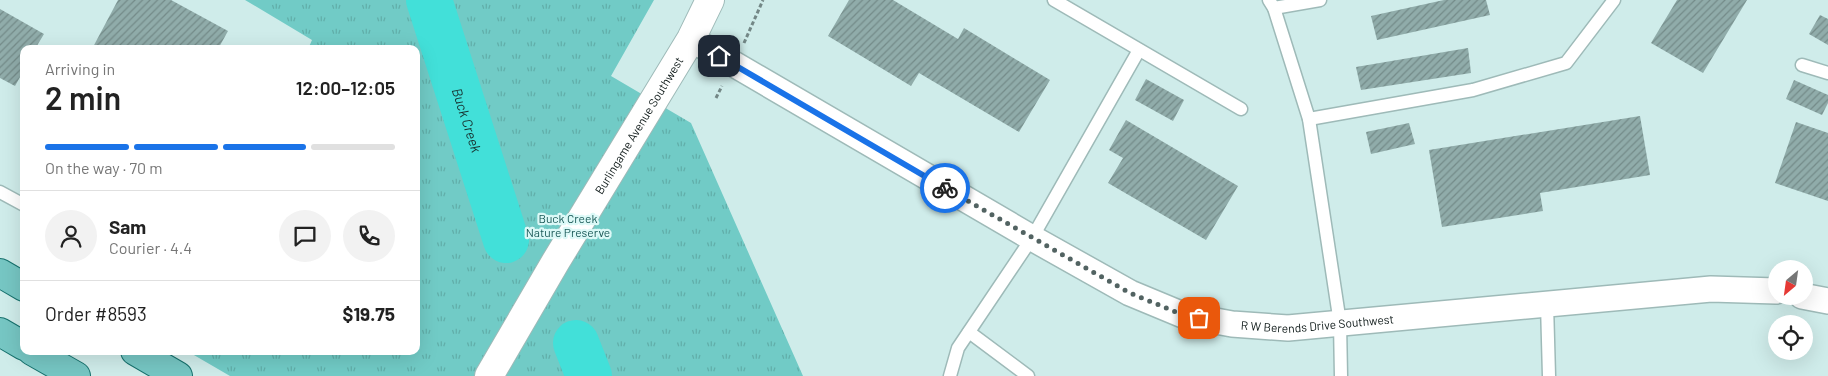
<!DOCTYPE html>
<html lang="en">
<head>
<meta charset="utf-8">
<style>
  :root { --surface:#fff; --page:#f2f2f2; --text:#222; --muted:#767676; --line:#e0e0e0; --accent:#1a73e8 }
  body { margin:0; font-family:Barlow,sans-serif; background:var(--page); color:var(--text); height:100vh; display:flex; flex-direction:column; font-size:19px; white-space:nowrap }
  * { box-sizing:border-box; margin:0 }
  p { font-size:16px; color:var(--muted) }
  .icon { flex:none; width:28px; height:28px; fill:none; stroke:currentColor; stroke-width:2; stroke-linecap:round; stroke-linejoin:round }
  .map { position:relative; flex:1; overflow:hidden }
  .side { position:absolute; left:20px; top:45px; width:400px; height:310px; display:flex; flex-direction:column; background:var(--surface); border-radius:10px; box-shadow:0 5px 20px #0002 }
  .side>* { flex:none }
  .needle { width:32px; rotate:209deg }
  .fabs { position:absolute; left:1768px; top:260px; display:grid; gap:10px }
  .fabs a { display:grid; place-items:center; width:45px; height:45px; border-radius:50%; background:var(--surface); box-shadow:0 5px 20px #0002; font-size:25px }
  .pin { position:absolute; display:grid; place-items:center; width:42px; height:42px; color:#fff; margin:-21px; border-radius:10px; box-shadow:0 2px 8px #0006 }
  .courier { position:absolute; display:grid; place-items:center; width:50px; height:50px; margin:-25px; border:4px solid #1a73e8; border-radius:50%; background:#fff; color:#222; box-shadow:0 1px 6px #0007 }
  .overview em { font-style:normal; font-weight:600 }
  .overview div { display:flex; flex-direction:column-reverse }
  .overview { display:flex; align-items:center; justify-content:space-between; height:85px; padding:0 25px }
  h1 { font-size:32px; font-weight:600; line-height:38px }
  .bar { display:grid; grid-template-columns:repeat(4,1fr); gap:8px 5px; align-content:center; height:60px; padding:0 25px }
  .bar i { height:6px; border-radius:4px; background:var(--line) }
  .bar .active { background:var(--accent) }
  .bar p { grid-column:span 4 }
  .line { display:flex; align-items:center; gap:12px; padding:0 25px; border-top:1px solid var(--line) }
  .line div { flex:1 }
  .round { display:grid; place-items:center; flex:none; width:52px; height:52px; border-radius:26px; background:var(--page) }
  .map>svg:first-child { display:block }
  .park { fill:url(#park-tufts) }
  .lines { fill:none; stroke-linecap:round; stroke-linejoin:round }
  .river { stroke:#42e0d9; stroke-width:46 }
  .building { fill:url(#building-hatch) }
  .service-casing { stroke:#9ebab8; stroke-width:15 }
  .minor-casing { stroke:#9ebab8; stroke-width:28 }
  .tertiary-casing { stroke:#9ebab8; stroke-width:30 }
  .primary-casing { stroke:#16716d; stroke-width:30 }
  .path { stroke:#738786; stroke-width:3; stroke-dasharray:4 2.5; stroke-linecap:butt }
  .service { stroke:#fff; stroke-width:12 }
  .minor { stroke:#fff; stroke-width:25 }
  .tertiary { stroke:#fff; stroke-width:28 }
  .primary { stroke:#76c6c3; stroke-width:28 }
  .done { stroke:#526362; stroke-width:5; stroke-dasharray:0 9 }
  .route { stroke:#1a73e8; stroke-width:6 }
  .labels { text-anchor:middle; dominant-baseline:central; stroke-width:4.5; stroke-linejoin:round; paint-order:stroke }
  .street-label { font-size:12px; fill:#0e1918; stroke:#dcf9f7 }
  .park-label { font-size:12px; fill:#1a5957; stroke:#dcf9f7 }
  .water-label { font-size:14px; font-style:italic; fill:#183230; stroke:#dcf9f7 }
</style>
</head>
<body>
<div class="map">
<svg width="1828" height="376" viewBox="0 0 1828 376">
  <defs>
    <pattern id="park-tufts" width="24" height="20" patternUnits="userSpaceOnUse" patternTransform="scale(1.25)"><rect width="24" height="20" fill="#71cbc6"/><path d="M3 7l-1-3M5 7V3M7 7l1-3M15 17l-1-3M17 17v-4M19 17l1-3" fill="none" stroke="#61aea9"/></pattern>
    <pattern id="building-hatch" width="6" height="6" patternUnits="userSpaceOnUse" patternTransform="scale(1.25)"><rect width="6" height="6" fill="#90acaa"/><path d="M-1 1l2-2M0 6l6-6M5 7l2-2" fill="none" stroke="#748b89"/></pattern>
  </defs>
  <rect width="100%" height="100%" fill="#cfecea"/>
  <path class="park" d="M245 0H654L611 76 691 123 803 376H230L187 351H416V49H308L312 40Z"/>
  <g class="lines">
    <g class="river">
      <path id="s1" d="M429 0 506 240"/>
      <path d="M576 343 589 376"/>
    </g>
  </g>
  <g class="building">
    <path d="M118 0H171L228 31 218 49H92Z"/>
    <path d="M849 0H893L958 39 964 28 1050 80 1019 132 919 73 911 86 828 36Z"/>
    <path d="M1444 0H1486L1490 15 1377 40 1371 16Z"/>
    <path d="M1677 0H1747L1703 73 1651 43Z"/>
    <path d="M0 9 44 34 35 49H24V70L15 86 0 78Z"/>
    <path d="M1820 15 1828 19V45L1809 34Z"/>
    <path d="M1468 48 1471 73 1361 90 1356 67Z"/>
    <path d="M1146 79 1184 100 1173 121 1135 100Z"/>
    <path d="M1794 80 1828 95V103L1822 115 1786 99Z"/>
    <path d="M1640 116 1650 175 1540 193 1543 211 1442 227 1429 150Z"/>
    <path d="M1126 120 1238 186 1206 240 1108 183 1123 158 1109 150Z"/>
    <path d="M1796 122 1828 133V201L1775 183Z"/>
    <path d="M1409 123 1415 144 1371 154 1366 132Z"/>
  </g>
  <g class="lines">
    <defs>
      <g id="service">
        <path d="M1054 0 1241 109"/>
        <path d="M1269 0 1274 8 1309 119 1340 323 1341 376"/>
        <path d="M1274 8 1320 0"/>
        <path d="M1802 65 1828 73"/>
        <path d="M1309 119 1473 90 1566 63 1614 0"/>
        <path d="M0 192 24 205"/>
        <path d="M1547 304 1549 376"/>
        <path d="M969 332 1028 376"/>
        <path d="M950 376 958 348 1032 238 1139 50"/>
      </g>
      <g id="minor">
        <path id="s2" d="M691 39 1032 238 1130 293 1183 315 1232 324 1288 328 1711 289 1776 291"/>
        <path d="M1802 296 1828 301"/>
      </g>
      <g id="tertiary">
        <path id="s3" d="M489 376 556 261 691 39 710 0"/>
      </g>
      <g id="primary">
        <path d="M0 273 24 287"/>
        <path d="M0 332 24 346"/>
        <path d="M32 351 76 376"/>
        <path d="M135 351 178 376"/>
      </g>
    </defs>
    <use href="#service" class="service-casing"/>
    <use href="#minor" class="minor-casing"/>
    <use href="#tertiary" class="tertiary-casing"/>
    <use href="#primary" class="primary-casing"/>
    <g class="path">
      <path d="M744 43 763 0"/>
      <path d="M716 98 722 86"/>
    </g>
    <use href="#service" class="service"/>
    <use href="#minor" class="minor"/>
    <use href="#tertiary" class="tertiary"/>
    <use href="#primary" class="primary"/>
  </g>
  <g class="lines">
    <path class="done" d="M945 188 1130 293 1183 315 1199 318"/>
    <path class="route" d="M719 56 945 188"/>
  </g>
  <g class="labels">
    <g class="street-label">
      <text stroke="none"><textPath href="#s3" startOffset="292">Burlingame Avenue Southwest</textPath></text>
      <text stroke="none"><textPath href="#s2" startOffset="700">R W Berends Drive Southwest</textPath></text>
    </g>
    <g class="park-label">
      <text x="568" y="218">Buck Creek<tspan x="568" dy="14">Nature Preserve</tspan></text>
    </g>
    <g class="water-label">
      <text stroke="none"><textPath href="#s1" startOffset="126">Buck Creek</textPath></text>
    </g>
  </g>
</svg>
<div class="fabs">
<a><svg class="needle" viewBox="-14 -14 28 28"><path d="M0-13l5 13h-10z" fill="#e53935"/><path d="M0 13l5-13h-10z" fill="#767676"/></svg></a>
<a><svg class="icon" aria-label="locate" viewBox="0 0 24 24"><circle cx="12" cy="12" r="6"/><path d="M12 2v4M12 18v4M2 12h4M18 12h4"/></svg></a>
</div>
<div class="pin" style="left:1199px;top:318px;background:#ea580c"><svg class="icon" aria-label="bag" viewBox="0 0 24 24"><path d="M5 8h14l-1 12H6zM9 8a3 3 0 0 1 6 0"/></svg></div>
<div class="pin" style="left:719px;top:56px;background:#1f2937"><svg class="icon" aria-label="home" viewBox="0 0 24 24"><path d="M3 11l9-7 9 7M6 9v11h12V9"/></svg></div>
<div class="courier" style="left:945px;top:188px"><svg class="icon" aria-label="bike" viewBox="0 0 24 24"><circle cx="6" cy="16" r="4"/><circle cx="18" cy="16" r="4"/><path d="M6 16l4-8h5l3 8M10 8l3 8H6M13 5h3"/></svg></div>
<section class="side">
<div class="overview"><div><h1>2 min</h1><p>Arriving in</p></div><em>12:00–12:05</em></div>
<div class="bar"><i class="active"></i><i class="active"></i><i class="active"></i><i></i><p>On the way · 70 m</p></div>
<div class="line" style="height:90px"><a class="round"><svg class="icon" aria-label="person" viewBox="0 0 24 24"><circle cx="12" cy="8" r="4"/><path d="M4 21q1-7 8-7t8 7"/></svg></a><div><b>Sam</b><p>Courier · 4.4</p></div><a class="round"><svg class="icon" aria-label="chat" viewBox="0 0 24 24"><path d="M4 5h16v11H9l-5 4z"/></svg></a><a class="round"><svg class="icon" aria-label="phone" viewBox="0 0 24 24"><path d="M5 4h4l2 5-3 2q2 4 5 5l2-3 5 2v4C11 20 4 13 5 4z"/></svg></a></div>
<div class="line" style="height:65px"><div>Order #8593</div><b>$19.75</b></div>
</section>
</div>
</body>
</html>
